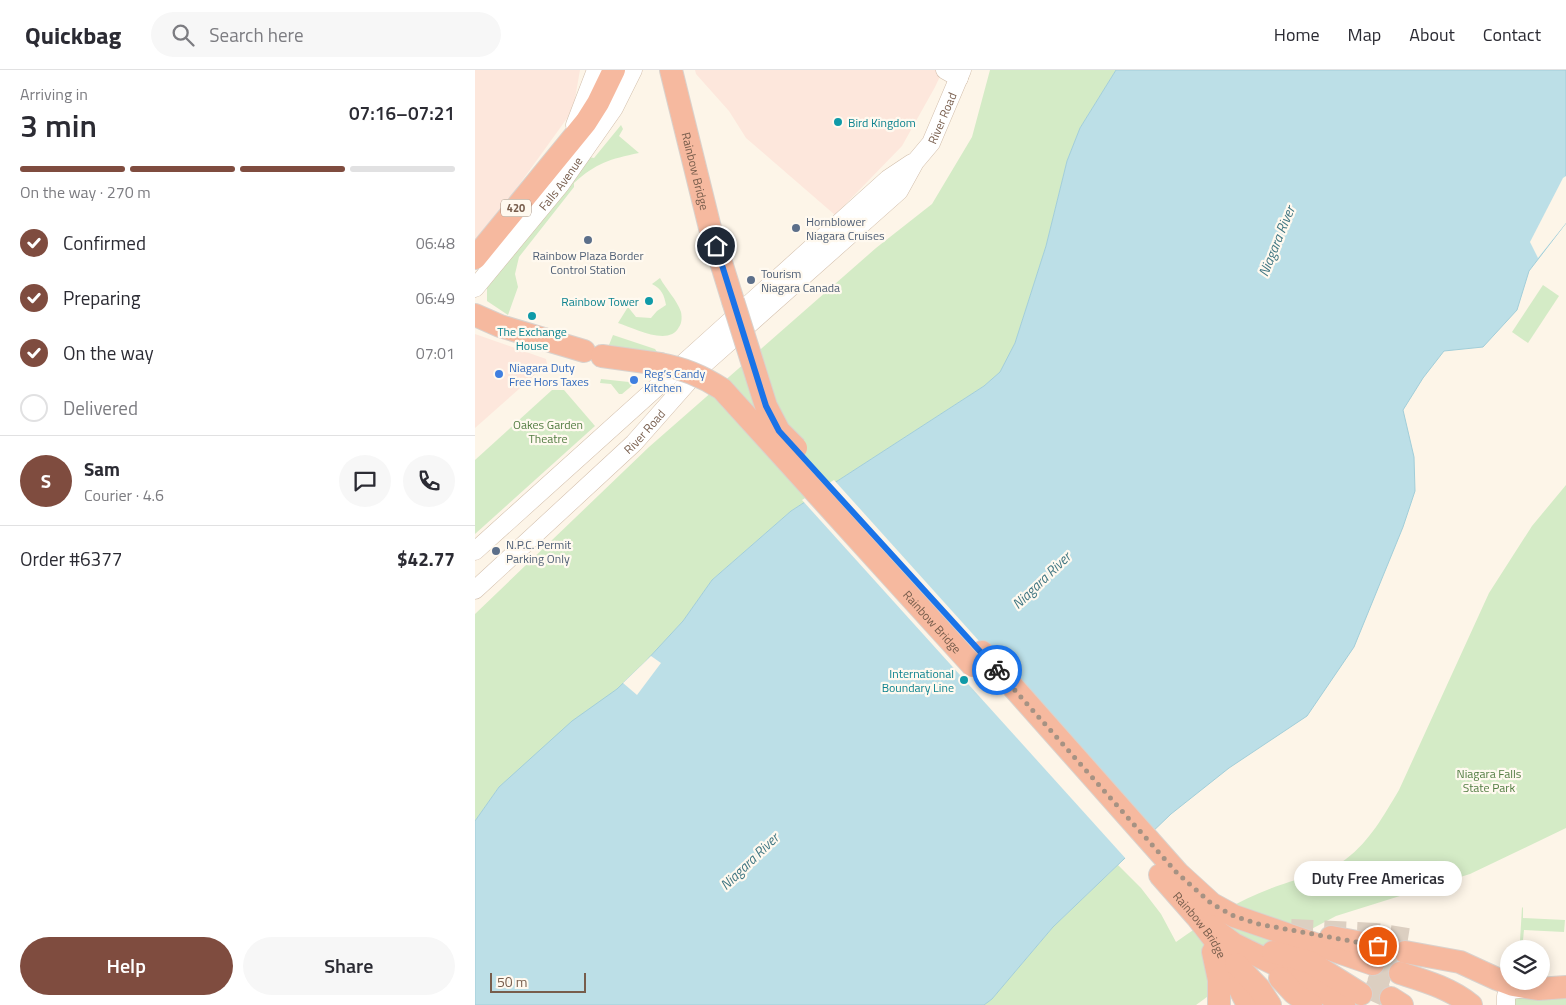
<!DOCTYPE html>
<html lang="en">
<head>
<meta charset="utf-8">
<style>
  :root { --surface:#fff; --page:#f7f7f7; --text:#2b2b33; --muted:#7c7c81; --line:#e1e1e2; --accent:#7f4c3f }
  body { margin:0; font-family:"Titillium Web",sans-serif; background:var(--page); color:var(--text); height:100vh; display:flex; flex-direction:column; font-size:19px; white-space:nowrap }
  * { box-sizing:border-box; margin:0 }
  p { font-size:16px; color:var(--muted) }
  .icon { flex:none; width:28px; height:28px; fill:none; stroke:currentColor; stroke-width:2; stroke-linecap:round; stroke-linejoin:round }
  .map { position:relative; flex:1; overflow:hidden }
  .panel { display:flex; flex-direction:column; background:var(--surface); width:475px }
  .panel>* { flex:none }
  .controls { position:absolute; left:1025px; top:870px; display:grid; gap:10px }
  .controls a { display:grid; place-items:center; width:50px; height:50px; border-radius:50%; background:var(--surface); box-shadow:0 2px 12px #0003; font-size:25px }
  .scale { position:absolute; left:15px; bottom:12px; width:96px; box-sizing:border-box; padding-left:5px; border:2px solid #775d4c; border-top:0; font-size:14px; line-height:18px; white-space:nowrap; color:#775d4c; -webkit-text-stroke:4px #fff9ef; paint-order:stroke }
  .pin { position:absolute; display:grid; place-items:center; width:42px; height:42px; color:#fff; margin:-21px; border:2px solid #fff; border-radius:50%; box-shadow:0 1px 5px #0007 }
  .courier { position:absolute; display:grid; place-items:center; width:50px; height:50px; margin:-25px; border:4px solid #1a73e8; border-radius:50%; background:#fff; color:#222; box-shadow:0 1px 6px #0007 }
  .bubble { position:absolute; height:35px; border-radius:18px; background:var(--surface); box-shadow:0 2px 12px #0003; font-size:16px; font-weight:600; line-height:35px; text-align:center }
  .overview em { font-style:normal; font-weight:600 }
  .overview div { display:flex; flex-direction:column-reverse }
  .overview { display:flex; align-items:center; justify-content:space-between; height:85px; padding:0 20px }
  h1 { font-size:32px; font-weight:600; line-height:38px }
  .bar { display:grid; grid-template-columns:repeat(4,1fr); gap:8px 5px; align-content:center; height:60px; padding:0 20px }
  .bar i { height:6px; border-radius:4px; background:var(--line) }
  .bar .on { background:var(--accent) }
  .bar p { grid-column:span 4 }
  .line { display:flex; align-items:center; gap:12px; padding:0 20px; border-top:1px solid var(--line) }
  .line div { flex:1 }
  .round { display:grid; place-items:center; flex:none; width:52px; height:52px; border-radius:26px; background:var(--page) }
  ol { padding:0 20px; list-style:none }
  li { display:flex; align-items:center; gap:15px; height:55px }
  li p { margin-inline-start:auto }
  li .icon { padding:5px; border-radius:50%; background:var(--accent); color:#fff; stroke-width:4 }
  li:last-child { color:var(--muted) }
  li i { width:28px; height:28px; border:2px solid var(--line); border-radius:50% }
  .cta { display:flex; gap:10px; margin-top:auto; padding:10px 20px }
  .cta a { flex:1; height:58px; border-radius:30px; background:var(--accent); color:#fff; font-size:20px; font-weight:600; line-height:58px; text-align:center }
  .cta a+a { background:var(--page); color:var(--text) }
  header { display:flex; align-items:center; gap:30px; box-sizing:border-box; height:70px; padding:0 25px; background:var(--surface); border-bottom:1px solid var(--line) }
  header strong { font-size:24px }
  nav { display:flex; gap:28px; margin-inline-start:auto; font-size:18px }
  .search { width:350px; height:45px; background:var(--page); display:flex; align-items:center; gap:12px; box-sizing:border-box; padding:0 18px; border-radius:28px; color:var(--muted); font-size:19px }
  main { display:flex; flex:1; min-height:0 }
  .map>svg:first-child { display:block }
  .commercial { fill:#fde7dc }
  .green { fill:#d4ebc6 }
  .water { fill:#bcdfe7; stroke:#a2ced9 }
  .pier { fill:#fdf5e8 }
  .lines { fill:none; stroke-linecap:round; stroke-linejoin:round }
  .highway-tunnel { stroke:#dccfc1; stroke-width:22; stroke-dasharray:22 11; stroke-linecap:butt }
  .secondary-casing { stroke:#d2beab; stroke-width:19 }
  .highway-casing { stroke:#d9d2cd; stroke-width:24 }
  .secondary { stroke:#fff; stroke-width:18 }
  .highway { stroke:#f6b99f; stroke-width:22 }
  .highway-bridge-casing { stroke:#d9d2cd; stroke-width:24; stroke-linecap:butt }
  .highway-bridge { stroke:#f6b99f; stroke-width:22 }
  .done { stroke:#a69283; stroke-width:5; stroke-dasharray:0 9 }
  .route { stroke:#1a73e8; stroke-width:6 }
  .culture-dot { fill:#0f9aa8; stroke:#fff9ef; stroke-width:2 }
  .service-dot { fill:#5c6f8a; stroke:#fff9ef; stroke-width:2 }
  .shop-dot { fill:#3f7fe0; stroke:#fff9ef; stroke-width:2 }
  .labels { text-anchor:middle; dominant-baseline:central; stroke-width:4.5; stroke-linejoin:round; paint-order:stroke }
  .shield { fill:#fff9ef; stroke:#a08c7d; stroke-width:1 }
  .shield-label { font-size:11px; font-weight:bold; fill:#775d4c }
  .street-label { font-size:12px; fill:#775d4c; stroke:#fff9ef }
  .culture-label { font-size:12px; fill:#0d838f; stroke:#fff9ef; text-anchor:end }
  .service-label { font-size:12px; fill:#4e5e75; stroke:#fff9ef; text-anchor:start }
  .shop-label { font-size:12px; fill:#366cbe; stroke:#fff9ef; text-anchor:start }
  .park-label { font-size:12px; fill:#537d43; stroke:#fff9ef }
  .water-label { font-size:14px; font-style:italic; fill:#427783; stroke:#fff9ef }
</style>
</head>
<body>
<header>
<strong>Quickbag</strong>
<div class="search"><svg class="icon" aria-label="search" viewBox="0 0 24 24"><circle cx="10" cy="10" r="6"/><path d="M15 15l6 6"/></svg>Search here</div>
<nav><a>Home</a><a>Map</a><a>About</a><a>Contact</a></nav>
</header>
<main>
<section class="panel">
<div class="overview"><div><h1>3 min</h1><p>Arriving in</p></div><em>07:16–07:21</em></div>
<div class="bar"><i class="on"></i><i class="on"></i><i class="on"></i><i></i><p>On the way · 270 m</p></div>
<ol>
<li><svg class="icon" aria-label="check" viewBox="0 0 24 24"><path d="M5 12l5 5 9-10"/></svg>Confirmed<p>06:48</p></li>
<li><svg class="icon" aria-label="check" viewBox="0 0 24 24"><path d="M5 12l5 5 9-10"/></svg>Preparing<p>06:49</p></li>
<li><svg class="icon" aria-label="check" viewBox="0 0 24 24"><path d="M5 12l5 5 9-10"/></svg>On the way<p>07:01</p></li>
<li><i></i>Delivered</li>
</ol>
<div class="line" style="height:90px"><b class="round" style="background:var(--accent);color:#fff">S</b><div><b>Sam</b><p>Courier · 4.6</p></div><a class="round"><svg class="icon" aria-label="chat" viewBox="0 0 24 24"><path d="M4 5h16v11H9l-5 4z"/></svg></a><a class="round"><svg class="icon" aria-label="phone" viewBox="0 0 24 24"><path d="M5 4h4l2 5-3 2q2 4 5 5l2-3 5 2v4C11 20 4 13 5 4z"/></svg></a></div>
<div class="line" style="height:65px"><div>Order #6377</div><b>$42.77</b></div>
<div class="cta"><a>Help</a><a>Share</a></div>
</section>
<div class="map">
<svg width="1091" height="935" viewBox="0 0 1091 935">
  <rect width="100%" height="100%" fill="#fdf5e8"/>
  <g class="commercial">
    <path d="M0 0H105L98 40 0 176Z"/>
    <path d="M220 0H468L460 17 427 76 360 145 271 68 254 41 221 4Z"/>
    <path d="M0 264 71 289 72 294 0 358Z"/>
  </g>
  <g class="green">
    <path d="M515 0H641L605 58 592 91 571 176 540 273 525 302 509 316 316 441 237 510 208 551 170 592 142 619 24 717 0 751V544L174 377 401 178 457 134 497 67Z"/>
    <path d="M146 55 148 59 144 66 164 83C135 89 121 93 99 113V117L44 187 40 204 43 217 33 245 12 231V214L114 87 119 88Z"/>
    <path d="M185 208C191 219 202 230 206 242 207 247 207 253 204 257 194 277 159 258 143 253L153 237 161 247 176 248 182 241 191 235C189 225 187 219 177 214Z"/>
    <path d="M1068 215 1084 226 1053 273 1037 262Z"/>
    <path d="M138 265 180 279 182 282 148 278 134 275Z"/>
    <path d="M164 308 165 309 147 324H144L136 314 125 313 126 309 154 312Z"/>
    <path d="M77 320H89L120 356 0 464V390Z"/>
    <path d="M1091 415V758L995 804 861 846 795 881 721 935H509L517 929 578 857 643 795 666 818 686 844 701 872C730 851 764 830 797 818 817 810 856 801 871 789 895 771 909 745 924 720L1014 523 1057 456Z"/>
    <path d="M1047 837 1048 838V848L1090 850 1089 862 1049 860 1048 870 1045 871Z"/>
    <path d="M1091 924V935H1036L1035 927Z"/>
  </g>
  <path class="water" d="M641 0H1091V153L1054 201 1042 240 1008 277 969 281 948 308 928 340 939 387 940 421 928 457 879 577 832 646 754 698 696 744 578 857 517 929 509 935H0V751L24 717 97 651 142 619 170 592 208 551 237 510 316 441 509 316 525 302 540 273 571 176 592 91 605 58Z"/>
  <g class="pier">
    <path d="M1091 106V153L1063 188 1055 172 1088 108Z"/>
    <path d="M359 410 678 764 652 790 327 430Z"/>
    <path d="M176 586 186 593 162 625 148 613Z"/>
  </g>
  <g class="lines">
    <g class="highway-tunnel">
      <path d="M816 860 901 864 933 869"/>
      <path d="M902 882 929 888"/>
      <path d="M896 899 923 908"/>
      <path d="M890 916 916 928"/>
    </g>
    <defs>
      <g id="secondary">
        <path d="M470 0 484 8"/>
        <path d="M100 55 121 0"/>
        <path id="s1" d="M0 218 85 115 139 38 158 0"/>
        <path d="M0 481 413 109 437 93"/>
        <path id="s2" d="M0 520 159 373 227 296 424 121 440 92 456 73 487 0"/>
        <path d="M1031 935V926L1036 920 1052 918"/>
      </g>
      <g id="highway">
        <path id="s3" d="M196 0 235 158"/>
        <path d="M241 176 258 231"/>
        <path d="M0 188 111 52 123 33 139 0"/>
        <path d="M0 245 25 256 109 281"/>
        <path d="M127 286 185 294"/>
        <path d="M507 582 703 803 737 834 759 846 898 894"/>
        <path id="s4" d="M685 805 722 847 739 869 773 935"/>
        <path d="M735 856 759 874 828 908 869 935"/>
        <path d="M856 867 903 876"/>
        <path d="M738 882 744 910V935"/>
        <path d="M798 882 835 892 886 924"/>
        <path d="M930 882 985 892 1022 909 1038 915 1063 919 1091 917"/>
        <path d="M761 894 784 918 795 935"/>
        <path d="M925 903C950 911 975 918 996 935"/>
        <path d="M805 908 819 923 836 935"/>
        <path d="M916 928 927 935"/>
      </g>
    </defs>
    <use href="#secondary" class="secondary-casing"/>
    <use href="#highway" class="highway-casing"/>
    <use href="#secondary" class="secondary"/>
    <use href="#highway" class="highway"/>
    <defs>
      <g id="highway-bridge">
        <path d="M258 231 291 336 304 361 321 378"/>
        <path id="s5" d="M185 294C208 298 227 306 247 319L498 596"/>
      </g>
    </defs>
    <use href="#highway-bridge" class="highway-bridge-casing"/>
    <use href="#highway-bridge" class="highway-bridge"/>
  </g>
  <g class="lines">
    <path class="done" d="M522 600 702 803 737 834 759 846 783 854 903 876"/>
    <path class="route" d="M241 176 291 336 304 361 522 600"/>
  </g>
  <g class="culture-dot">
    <circle cx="363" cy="52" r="5"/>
    <circle cx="174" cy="231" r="5"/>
    <circle cx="57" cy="246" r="5"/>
    <circle cx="489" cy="610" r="5"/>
  </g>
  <g class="service-dot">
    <circle cx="321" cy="158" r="5"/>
    <circle cx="113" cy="170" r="5"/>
    <circle cx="276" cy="210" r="5"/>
    <circle cx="21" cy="481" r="5"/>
  </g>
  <g class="shop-dot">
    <circle cx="24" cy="304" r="5"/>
    <circle cx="159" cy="310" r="5"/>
  </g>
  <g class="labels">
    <rect class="shield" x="26" y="129.5" width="30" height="17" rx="4"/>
    <g class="shield-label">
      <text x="41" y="138">420</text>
    </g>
    <g class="street-label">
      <text stroke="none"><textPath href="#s2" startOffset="668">River Road</textPath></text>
      <text stroke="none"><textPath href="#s3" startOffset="104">Rainbow Bridge</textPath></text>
      <text stroke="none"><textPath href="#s1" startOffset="135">Falls Avenue</textPath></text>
      <text stroke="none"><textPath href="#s2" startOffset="232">River Road</textPath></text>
      <text stroke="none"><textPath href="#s5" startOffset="381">Rainbow Bridge</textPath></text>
      <text stroke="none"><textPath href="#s4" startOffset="64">Rainbow Bridge</textPath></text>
    </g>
    <g class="culture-label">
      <text x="373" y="52" text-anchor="start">Bird Kingdom</text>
      <text x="164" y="231">Rainbow Tower</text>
      <text x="57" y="261" text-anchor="middle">The Exchange<tspan x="57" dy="14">House</tspan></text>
      <text x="479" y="603">International<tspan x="479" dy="14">Boundary Line</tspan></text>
    </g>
    <g class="service-label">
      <text x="331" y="151">Hornblower<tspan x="331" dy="14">Niagara Cruises</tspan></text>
      <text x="113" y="185" text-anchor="middle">Rainbow Plaza Border<tspan x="113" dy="14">Control Station</tspan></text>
      <text x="286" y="203">Tourism<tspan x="286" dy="14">Niagara Canada</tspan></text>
      <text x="31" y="474">N.P.C. Permit<tspan x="31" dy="14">Parking Only</tspan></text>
    </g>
    <g class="shop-label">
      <text x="34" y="297">Niagara Duty<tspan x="34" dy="14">Free Hors Taxes</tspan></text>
      <text x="169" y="303">Reg’s Candy<tspan x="169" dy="14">Kitchen</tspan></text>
    </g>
    <g class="park-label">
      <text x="73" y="354">Oakes Garden<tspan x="73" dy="14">Theatre</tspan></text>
      <text x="1014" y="703">Niagara Falls<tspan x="1014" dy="14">State Park</tspan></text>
    </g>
    <g class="water-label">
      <text transform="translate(801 171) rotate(-68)">Niagara River</text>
      <text transform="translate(566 510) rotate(-44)">Niagara River</text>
      <text transform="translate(274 791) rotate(-44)">Niagara River</text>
    </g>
  </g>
</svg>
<div class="controls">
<a><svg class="icon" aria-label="layers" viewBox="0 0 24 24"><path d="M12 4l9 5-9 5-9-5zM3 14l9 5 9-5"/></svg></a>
</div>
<div class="scale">50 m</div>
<div class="pin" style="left:903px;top:876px;background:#ea580c"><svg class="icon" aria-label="bag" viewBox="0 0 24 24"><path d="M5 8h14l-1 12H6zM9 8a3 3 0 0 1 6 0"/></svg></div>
<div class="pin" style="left:241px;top:176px;background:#1f2937"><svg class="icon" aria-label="home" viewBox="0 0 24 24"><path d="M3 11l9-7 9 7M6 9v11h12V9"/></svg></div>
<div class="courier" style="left:522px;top:600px"><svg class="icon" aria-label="bike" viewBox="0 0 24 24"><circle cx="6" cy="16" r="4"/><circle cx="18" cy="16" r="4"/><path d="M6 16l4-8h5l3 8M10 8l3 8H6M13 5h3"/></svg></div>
<div class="bubble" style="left:819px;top:791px;width:168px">Duty Free Americas</div>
</div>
</main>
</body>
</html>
